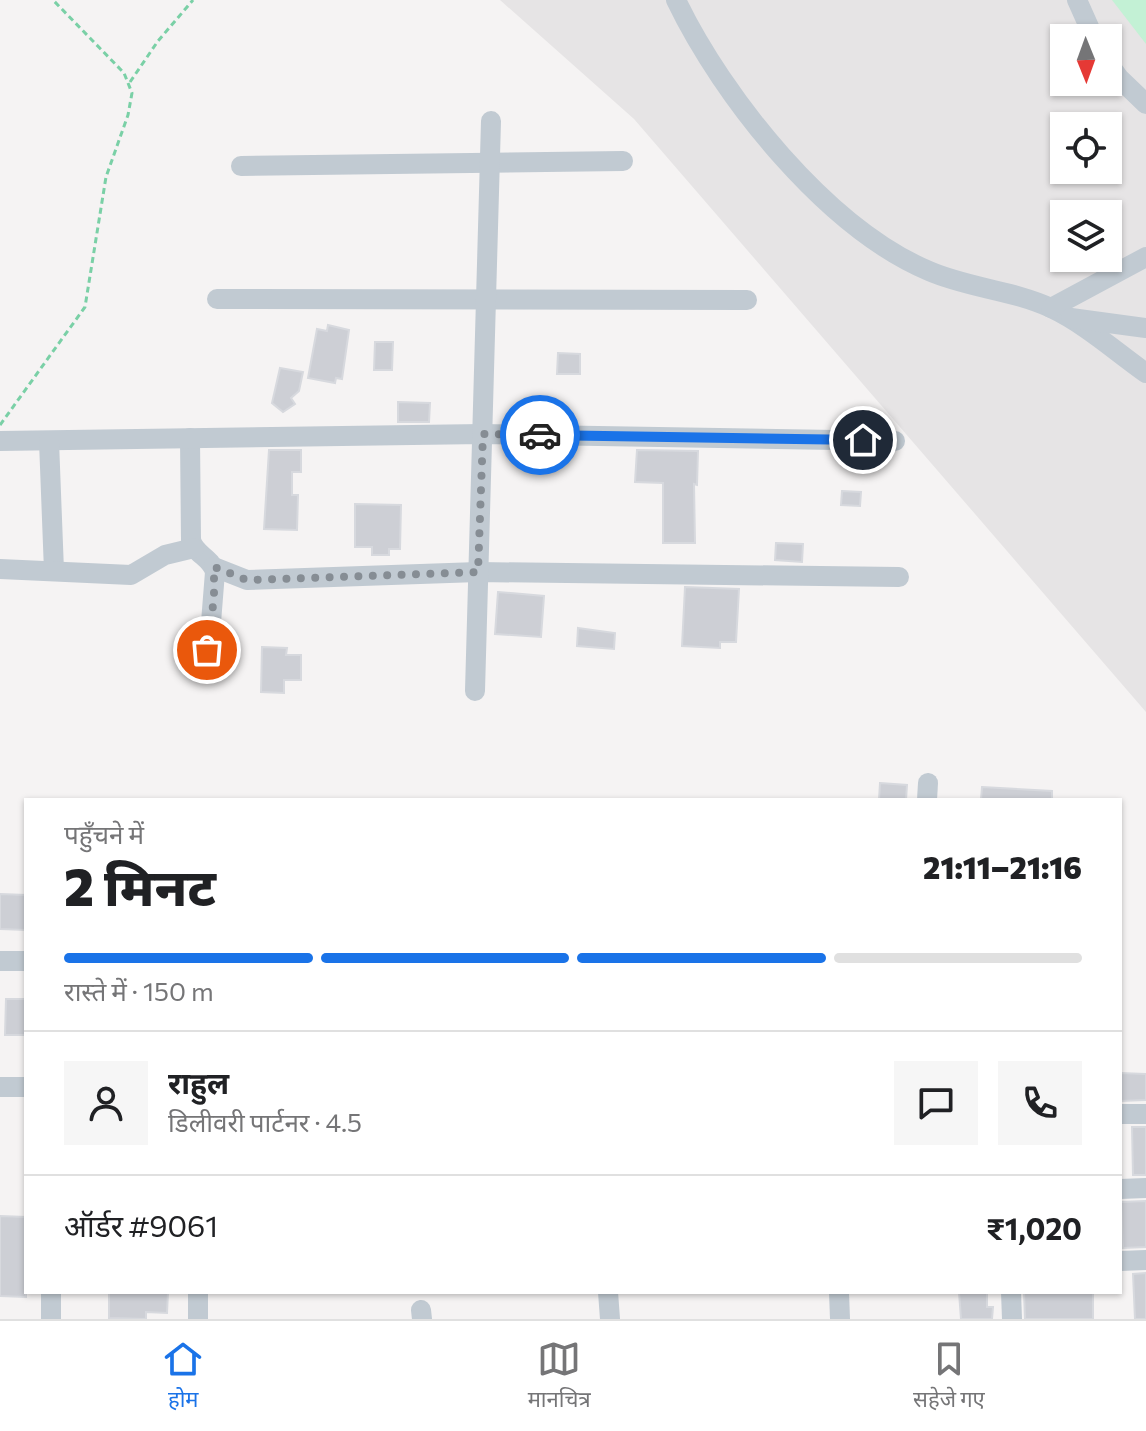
<!DOCTYPE html>
<html lang="hi">
<head>
<meta charset="utf-8">
<style>
  :root { --surface:#fff; --page:#f6f6f6; --text:#202124; --muted:#757577; --line:#e0e0e0; --accent:#1a73e8 }
  body { margin:0; font-family:Commissioner,"Noto Sans Devanagari",sans-serif; background:var(--page); color:var(--text); height:100vh; display:flex; flex-direction:column; font-size:30px; white-space:nowrap }
  * { box-sizing:border-box; margin:0 }
  p { font-size:26px; color:var(--muted) }
  .icon { flex:none; width:44px; height:44px; fill:none; stroke:currentColor; stroke-width:2; stroke-linecap:round; stroke-linejoin:round }
  .map { position:relative; flex:1; overflow:hidden }
  .drawer { position:absolute; left:24px; top:798px; width:1098px; height:496px; display:flex; flex-direction:column; background:var(--surface); border-radius:0px; box-shadow:0 2px 6px #0004 }
  .drawer>* { flex:none }
  .needle { width:52px; rotate:179deg }
  .fabs { position:absolute; left:1050px; top:24px; display:grid; gap:16px }
  .fabs a { display:grid; place-items:center; width:72px; height:72px; border-radius:0px; background:var(--surface); box-shadow:0 2px 6px #0004; font-size:40px }
  .pin { position:absolute; display:grid; place-items:center; width:68px; height:68px; color:#fff; margin:-34px; border:4px solid #fff; border-radius:50%; box-shadow:0 2px 8px #0007 }
  .courier { position:absolute; display:grid; place-items:center; width:80px; height:80px; margin:-40px; border:6px solid #1a73e8; border-radius:50%; background:#fff; color:#222; box-shadow:0 2px 10px #0007 }
  .head em { font-style:normal; font-weight:800 }
  .head div { display:flex; flex-direction:column-reverse }
  .head { display:flex; align-items:center; justify-content:space-between; height:136px; padding:0 40px }
  h1 { font-size:52px; font-weight:800; line-height:60px }
  .bar { display:grid; grid-template-columns:repeat(4,1fr); gap:12px 8px; align-content:center; height:96px; padding:0 40px }
  .bar i { height:10px; border-radius:6px; background:var(--line) }
  .bar .current { background:var(--accent) }
  .bar p { grid-column:span 4 }
  .line { display:flex; align-items:center; gap:20px; padding:0 40px; border-top:2px solid var(--line) }
  .line div { flex:1 }
  .round { display:grid; place-items:center; flex:none; width:84px; height:84px; border-radius:0px; background:var(--page) }
  .menu { display:flex; justify-content:space-around; align-items:center; height:112px; border-top:2px solid var(--line); background:var(--surface); font-size:22px; color:var(--muted) }
  .menu a { display:grid; justify-items:center; gap:4px }
  .menu .current { color:var(--accent) }
  .map>svg:first-child { display:block }
  .education { fill:#e6e4e5; fill-rule:evenodd }
  .green { fill:#c3f1d5 }
  .building { fill:#cdcfd5; stroke:#d7d9de; stroke-width:2 }
  .lines { fill:none; stroke-linecap:round; stroke-linejoin:round }
  .path { stroke:#7ad0a6; stroke-width:3; stroke-dasharray:6 4; stroke-linecap:butt }
  .minor { stroke:#c1cad2; stroke-width:20 }
  .done { stroke:#868d94; stroke-width:8; stroke-dasharray:0 14.4 }
  .route { stroke:#1a73e8; stroke-width:10 }
</style>
</head>
<body>
<div class="map">
<svg width="1146" height="1319" viewBox="0 0 1146 1319">
  <rect width="100%" height="100%" fill="#f5f3f3"/>
  <path class="education" d="M500 0H1146V712L634 119ZM1064 38H1108V82H1064ZM1064 126H1108V170H1064ZM1064 214H1108V258H1064Z"/>
  <path class="green" d="M1112 0H1146V44Z"/>
  <g class="building">
    <path d="M328 325 349 330 342 379 336 378 335 383 308 378 317 329 327 331Z"/>
    <path d="M375 342H393L392 370H374Z"/>
    <path d="M558 353 580 354V374H557Z"/>
    <path d="M280 368 303 372 299 391 291 398 295 404 283 412 272 403Z"/>
    <path d="M398 402 430 403 429 422H398Z"/>
    <path d="M269 450H301V472H292V495H298L297 530 264 529Z"/>
    <path d="M637 450 698 451 697 485 694 484 695 543H663V483L635 482Z"/>
    <path d="M842 491 861 492 860 506 841 505Z"/>
    <path d="M355 504 401 505 400 549H389V555H372V547H355Z"/>
    <path d="M776 543 803 544 802 562 775 560Z"/>
    <path d="M685 587 739 589 736 642H720V648L682 646Z"/>
    <path d="M498 592 544 596 541 637 495 634Z"/>
    <path d="M578 628 615 633 614 649 577 646Z"/>
    <path d="M262 647 287 648 286 655H301V680H284V693L261 692Z"/>
    <path d="M880 783 907 785 906 800H879Z"/>
    <path d="M982 787 1052 791V800H981Z"/>
    <path d="M0 894 26 895V930L0 929Z"/>
    <path d="M6 999H26V1035H5Z"/>
    <path d="M1120 1073 1146 1074V1100L1120 1101Z"/>
    <path d="M1132 1127H1146V1175H1133Z"/>
    <path d="M1146 1201V1247L1123 1248 1121 1202Z"/>
    <path d="M0 1216 26 1217V1297L0 1296Z"/>
    <path d="M1146 1273V1319H1135L1133 1274Z"/>
    <path d="M168 1292 167 1313 146 1312V1319L109 1318V1293Z"/>
    <path d="M959 1292H987V1307H993L992 1319H961Z"/>
    <path d="M1024 1292H1093V1319H1025Z"/>
  </g>
  <g class="lines">
    <g class="path">
      <path d="M130 82 158 41 193 0"/>
      <path d="M0 425 85 307 106 177 128 115 132 93 124 73 53 0"/>
    </g>
    <g class="minor">
      <path d="M676 0C723 98 827 228 929 271 968 288 1012 290 1051 308 1085 324 1115 351 1146 373"/>
      <path d="M1077 0 1094 38"/>
      <path d="M1108 63 1119 78 1146 104"/>
      <path d="M241 166 623 161"/>
      <path d="M217 299 747 300"/>
      <path d="M1051 308 1146 257"/>
      <path d="M1071 318 1146 328"/>
      <path d="M190 438 191 540C195 555 211 557 215 572L207 673"/>
      <path d="M0 441 483 434 895 441"/>
      <path d="M49 441 54 571"/>
      <path d="M214 567 247 580 478 572 899 577"/>
      <path d="M0 569 131 575 165 555 194 548"/>
      <path d="M475 691 491 121"/>
      <path d="M927 800 928 783"/>
      <path d="M0 961H26"/>
      <path d="M0 1087H26"/>
      <path d="M1120 1114H1146"/>
      <path d="M1120 1189 1146 1188"/>
      <path d="M1120 1261 1146 1260"/>
      <path d="M51 1292V1319"/>
      <path d="M608 1292 610 1319"/>
      <path d="M839 1292 840 1319"/>
      <path d="M1011 1292 1012 1319"/>
      <path d="M421 1310 422 1319"/>
      <path d="M198 1319V1292"/>
    </g>
  </g>
  <g class="lines">
    <path class="done" d="M207 650 214 598V567L247 580 478 572 483 434 540 435"/>
    <path class="route" d="M540 435 863 440"/>
  </g>
</svg>
<div class="fabs">
<a><svg class="needle" viewBox="-14 -14 28 28"><path d="M0-13l5 13h-10z" fill="#e53935"/><path d="M0 13l5-13h-10z" fill="#757577"/></svg></a>
<a><svg class="icon" aria-label="locate" viewBox="0 0 24 24"><circle cx="12" cy="12" r="6"/><path d="M12 2v4M12 18v4M2 12h4M18 12h4"/></svg></a>
<a><svg class="icon" aria-label="layers" viewBox="0 0 24 24"><path d="M12 4l9 5-9 5-9-5zM3 14l9 5 9-5"/></svg></a>
</div>
<div class="pin" style="left:207px;top:650px;background:#ea580c"><svg class="icon" aria-label="bag" viewBox="0 0 24 24"><path d="M5 8h14l-1 12H6zM9 8a3 3 0 0 1 6 0"/></svg></div>
<div class="pin" style="left:863px;top:440px;background:#1f2937"><svg class="icon" aria-label="home" viewBox="0 0 24 24"><path d="M3 11l9-7 9 7M6 9v11h12V9"/></svg></div>
<div class="courier" style="left:540px;top:435px"><svg class="icon" aria-label="car" viewBox="0 0 24 24"><path d="M5 17H2v-5l4-1 3-4h7l3 4 3 1v5h-3M9 17h6M6 11h13"/><circle cx="7" cy="17" r="2"/><circle cx="17" cy="17" r="2"/></svg></div>
<section class="drawer">
<div class="head"><div><h1>2 मिनट</h1><p>पहुँचने में</p></div><em>21:11–21:16</em></div>
<div class="bar"><i class="current"></i><i class="current"></i><i class="current"></i><i></i><p>रास्ते में · 150 m</p></div>
<div class="line" style="height:144px"><a class="round"><svg class="icon" aria-label="person" viewBox="0 0 24 24"><circle cx="12" cy="8" r="4"/><path d="M4 21q1-7 8-7t8 7"/></svg></a><div><b>राहुल</b><p>डिलीवरी पार्टनर · 4.5</p></div><a class="round"><svg class="icon" aria-label="chat" viewBox="0 0 24 24"><path d="M4 5h16v11H9l-5 4z"/></svg></a><a class="round"><svg class="icon" aria-label="phone" viewBox="0 0 24 24"><path d="M5 4h4l2 5-3 2q2 4 5 5l2-3 5 2v4C11 20 4 13 5 4z"/></svg></a></div>
<div class="line" style="height:104px"><div>ऑर्डर #9061</div><b>₹1,020</b></div>
</section>
</div>
<nav class="menu">
<a class="current"><svg class="icon" aria-label="home" viewBox="0 0 24 24"><path d="M3 11l9-7 9 7M6 9v11h12V9"/></svg>होम</a>
<a><svg class="icon" aria-label="map" viewBox="0 0 24 24"><path d="M3 6l6-2 6 2 6-2v14l-6 2-6-2-6 2zM9 4v14M15 6v14"/></svg>मानचित्र</a>
<a><svg class="icon" aria-label="saved" viewBox="0 0 24 24"><path d="M7 4h10v16l-5-4-5 4z"/></svg>सहेजे गए</a>
</nav>
</body>
</html>
